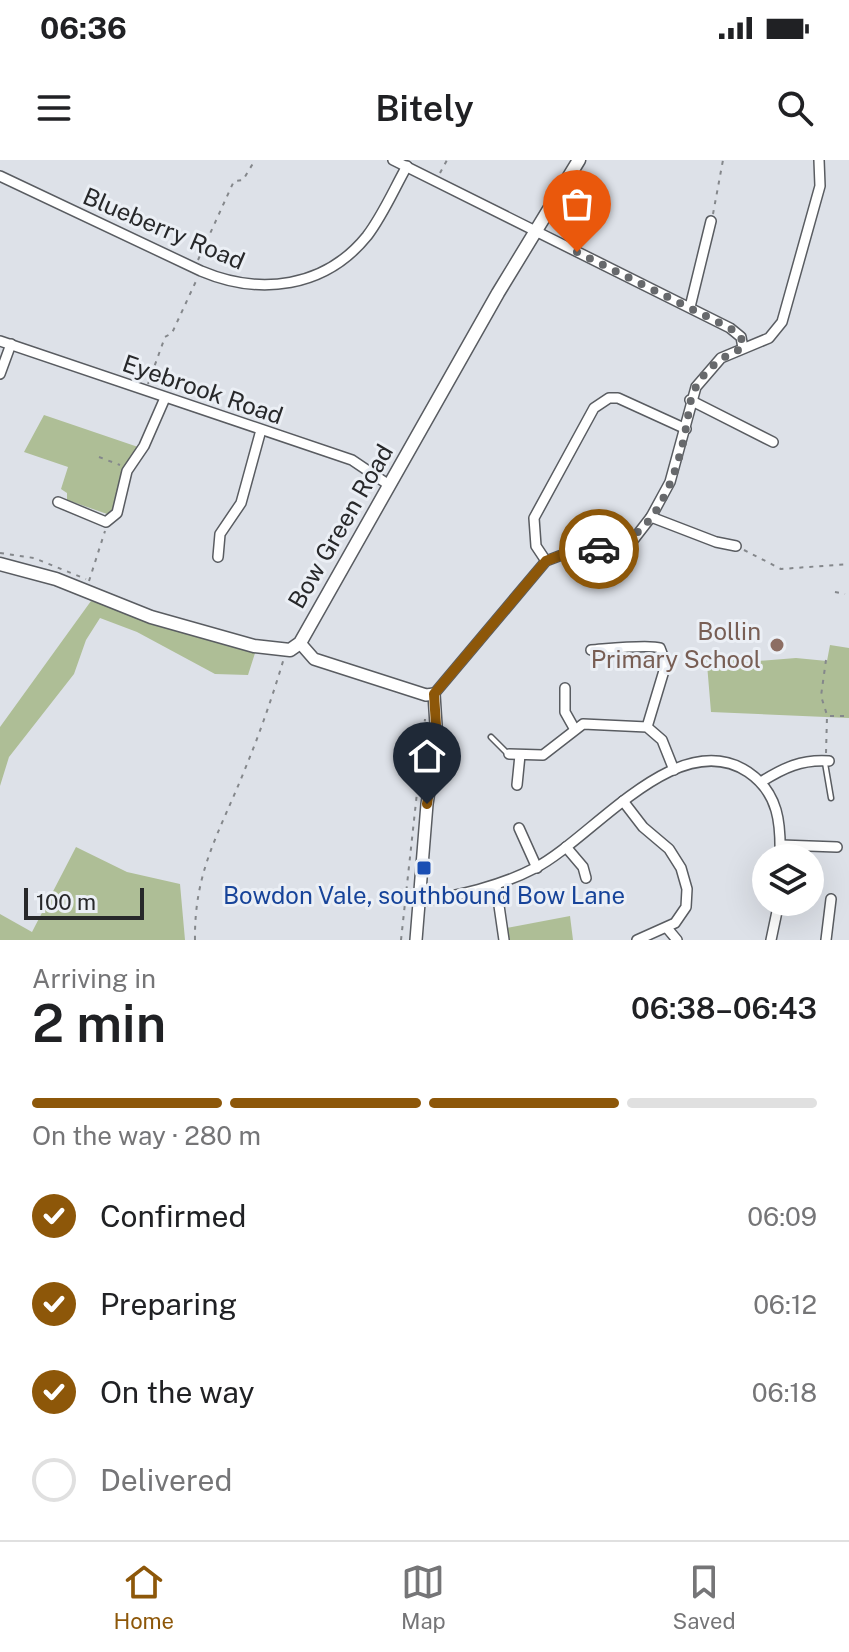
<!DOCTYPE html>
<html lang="en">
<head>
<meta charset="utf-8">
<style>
  :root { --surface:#fff; --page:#f2f2f2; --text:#202124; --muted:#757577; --line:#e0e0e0; --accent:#8d5709 }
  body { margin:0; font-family:"Public Sans",sans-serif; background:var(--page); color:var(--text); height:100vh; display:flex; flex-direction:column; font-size:30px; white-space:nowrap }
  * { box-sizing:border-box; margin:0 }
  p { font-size:26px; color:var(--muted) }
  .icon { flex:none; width:44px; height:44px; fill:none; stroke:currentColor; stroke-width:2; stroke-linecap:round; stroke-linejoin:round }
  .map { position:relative; height:780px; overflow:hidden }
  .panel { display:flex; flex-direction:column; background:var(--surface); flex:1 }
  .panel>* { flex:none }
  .tools { position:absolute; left:752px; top:684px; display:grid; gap:16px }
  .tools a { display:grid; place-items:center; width:72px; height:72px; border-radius:50%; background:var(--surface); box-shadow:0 8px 32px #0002; font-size:40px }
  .scale { position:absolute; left:24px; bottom:20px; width:120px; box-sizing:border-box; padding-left:8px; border:4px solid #27282a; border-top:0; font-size:22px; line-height:28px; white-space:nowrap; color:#27282a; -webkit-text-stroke:6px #ebeff5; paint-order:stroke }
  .pin { position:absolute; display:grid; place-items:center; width:68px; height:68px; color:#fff; margin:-82px -34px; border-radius:50% 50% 50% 0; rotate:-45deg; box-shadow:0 0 8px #0007 }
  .pin .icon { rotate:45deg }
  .courier { position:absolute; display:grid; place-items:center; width:80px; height:80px; margin:-40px; border:6px solid #8d5709; border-radius:50%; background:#fff; color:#222; box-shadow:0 2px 10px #0007 }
  .summary em { font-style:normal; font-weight:600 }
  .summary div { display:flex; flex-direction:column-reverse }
  .summary { display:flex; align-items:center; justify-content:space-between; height:136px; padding:0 32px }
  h1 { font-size:52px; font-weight:600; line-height:60px }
  .bar { display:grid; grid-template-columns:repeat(4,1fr); gap:12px 8px; align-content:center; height:96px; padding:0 32px }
  .bar i { height:10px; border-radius:6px; background:var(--line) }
  .bar .active { background:var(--accent) }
  .bar p { grid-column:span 4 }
  ol { padding:0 32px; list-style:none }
  li { display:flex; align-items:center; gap:24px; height:88px }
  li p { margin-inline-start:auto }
  li .icon { padding:8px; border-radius:50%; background:var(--accent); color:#fff; stroke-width:4 }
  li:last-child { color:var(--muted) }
  li i { width:44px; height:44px; border:4px solid var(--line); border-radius:50% }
  .status { display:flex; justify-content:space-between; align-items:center; height:56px; padding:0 40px; background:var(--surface); direction:ltr }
  .status svg { height:22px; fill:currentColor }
  header { display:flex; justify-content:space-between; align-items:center; height:104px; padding:0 32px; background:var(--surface); font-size:36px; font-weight:600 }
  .menu { display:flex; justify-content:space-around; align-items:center; height:112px; border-top:2px solid var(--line); background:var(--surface); font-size:22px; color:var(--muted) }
  .menu a { display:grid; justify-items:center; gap:4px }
  .menu .active { color:var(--accent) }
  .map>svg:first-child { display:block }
  .green { fill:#aebe96 }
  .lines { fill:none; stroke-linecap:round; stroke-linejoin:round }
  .service-casing { stroke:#595c61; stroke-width:7 }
  .minor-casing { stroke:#595c61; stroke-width:12 }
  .tertiary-casing { stroke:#595c61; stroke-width:14 }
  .secondary-casing { stroke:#595c61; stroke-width:15 }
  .path { stroke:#84878b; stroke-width:2; stroke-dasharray:4 6; stroke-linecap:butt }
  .service { stroke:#fff; stroke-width:4 }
  .minor { stroke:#fff; stroke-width:9 }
  .tertiary { stroke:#fff; stroke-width:11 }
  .secondary { stroke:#fff; stroke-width:12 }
  .done { stroke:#67696c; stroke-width:8; stroke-dasharray:0 14.4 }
  .route { stroke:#8d5709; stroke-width:10 }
  .education-dot { fill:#8d6e63; stroke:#ebeff5; stroke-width:3 }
  .transit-dot { fill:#1a4fb4; stroke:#ebeff5; stroke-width:3 }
  .labels { text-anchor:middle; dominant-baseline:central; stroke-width:6; stroke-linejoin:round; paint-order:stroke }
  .street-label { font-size:24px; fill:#27282a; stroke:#ebeff5 }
  .education-label { font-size:24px; fill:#785e54; stroke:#ebeff5; text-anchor:end }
  .transit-label { font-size:24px; fill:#164399; stroke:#ebeff5 }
</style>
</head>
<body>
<div class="status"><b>06:36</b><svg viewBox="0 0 49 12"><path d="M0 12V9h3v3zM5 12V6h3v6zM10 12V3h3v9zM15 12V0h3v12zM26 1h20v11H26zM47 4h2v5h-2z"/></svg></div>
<header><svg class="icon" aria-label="menu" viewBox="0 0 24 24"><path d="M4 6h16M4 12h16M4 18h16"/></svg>Bitely<svg class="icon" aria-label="search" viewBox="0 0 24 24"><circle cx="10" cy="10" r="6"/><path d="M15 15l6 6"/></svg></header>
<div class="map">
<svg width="849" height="780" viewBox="0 0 849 780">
  <rect width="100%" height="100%" fill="#dde1e8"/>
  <g class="green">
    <path d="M44 255 141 288 116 350 110 355 67 340V333L61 329 68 307 24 292Z"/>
    <path d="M91 441 256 490 248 515 215 514 137 472 100 458 86 480 74 514 9 597 0 626V567Z"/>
    <path d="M830 485 849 488V558L711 552 706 492 746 502 796 498 827 501Z"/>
    <path d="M76 687 127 712 180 724 185 780H0V754L32 772Z"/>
    <path d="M570 756 573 780H510L506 768Z"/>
  </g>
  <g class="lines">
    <defs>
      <g id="service">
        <path d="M491 577 507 593"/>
        <path d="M825 603 831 638"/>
      </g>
      <g id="minor">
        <path d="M393 0 730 168 741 177 743 188"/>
        <path d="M0 16 201 111C260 136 325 128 367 76 383 55 394 29 407 6"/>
        <path d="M690 147 711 61"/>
        <path d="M0 181 352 300 389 325"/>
        <path d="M0 214 11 184"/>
        <path d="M690 240 773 282"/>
        <path d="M58 342 106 362 117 353 127 311 144 286 165 238"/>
        <path d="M651 357 716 382 736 386"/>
        <path d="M218 397 220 374 241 343 261 270"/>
        <path d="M546 401 536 386 534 358 594 248 609 238H618L686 269"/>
        <path d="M591 490C606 489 649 484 660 488L666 504 647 567"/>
        <path d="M565 528V552L574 568"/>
        <path d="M434 534 546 401 567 393 620 387 634 379 651 357 670 322 696 227 721 198 769 178 782 162 820 26 819 0"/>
        <path d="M509 594 543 595 583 564 647 567 662 580 674 610"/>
        <path d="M761 622C783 608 802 599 829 601"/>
        <path d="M517 625 520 595"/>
        <path d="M623 641 643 667 669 689 681 708 687 729 686 747 675 763 637 780"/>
        <path d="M519 668 537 708"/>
        <path d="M781 685 837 687"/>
        <path d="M566 687 583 707 586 718"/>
        <path d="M496 725 504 780"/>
        <path d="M419 742C459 735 499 727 535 708 593 678 677 565 748 612 779 633 781 664 780 698"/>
        <path d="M667 768 677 780"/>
        <path d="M771 780 779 742"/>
        <path d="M826 780 831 739"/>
      </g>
      <path id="tertiary" d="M300 483 314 499 426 535 434 534 437 581 427 644 416 780"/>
      <path id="secondary" d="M0 404 56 419 151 457 254 486 290 490 300 483 498 133 579 0"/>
    </defs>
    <use href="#service" class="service-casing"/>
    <use href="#minor" class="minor-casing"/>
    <use href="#tertiary" class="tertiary-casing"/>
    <use href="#secondary" class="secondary-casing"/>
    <g class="path">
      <path d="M440 13 447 0"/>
      <path d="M713 54 723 0"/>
      <path d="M198 100 234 21 243 20 255 0"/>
      <path d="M148 224 165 177 172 173 197 119"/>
      <path d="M99 297 120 305"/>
      <path d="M744 390 781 409 849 404"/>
      <path d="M0 393 34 398 86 419"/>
      <path d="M89 421 105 371"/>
      <path d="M835 432 845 434"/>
      <path d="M826 500 821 536 827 555"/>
      <path d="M826 593 827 556H849"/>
      <path d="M195 780C194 710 220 672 245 609 260 573 273 535 284 498"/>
      <path d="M401 780 425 559"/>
    </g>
    <use href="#service" class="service"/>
    <use href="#minor" class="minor"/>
    <use href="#tertiary" class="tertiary"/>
    <use href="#secondary" class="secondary"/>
  </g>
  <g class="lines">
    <path class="done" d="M577 92 730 168 741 177 743 188C722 197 707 207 696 227 689 239 689 254 686 268 677 316 654 384 599 389"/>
    <path class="route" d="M427 644 437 581 434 534 546 401 567 393 599 389"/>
  </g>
  <circle class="education-dot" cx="777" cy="485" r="8"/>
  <rect class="transit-dot" x="416" y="700" width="16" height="16" rx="4"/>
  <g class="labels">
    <g class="street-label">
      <text transform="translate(164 68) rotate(23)">Blueberry Road</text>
      <text transform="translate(203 229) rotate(19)">Eyebrook Road</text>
      <text transform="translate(340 366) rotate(-60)">Bow Green Road</text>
    </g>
    <g class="education-label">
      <text x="761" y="471">Bollin<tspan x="761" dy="28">Primary School</tspan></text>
    </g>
    <g class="transit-label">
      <text x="424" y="735">Bowdon Vale, southbound Bow Lane</text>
    </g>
  </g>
</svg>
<div class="tools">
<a><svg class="icon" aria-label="layers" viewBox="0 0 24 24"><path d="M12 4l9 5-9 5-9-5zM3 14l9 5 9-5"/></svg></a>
</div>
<div class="scale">100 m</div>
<div class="pin" style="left:577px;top:92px;background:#ea580c"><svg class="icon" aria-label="bag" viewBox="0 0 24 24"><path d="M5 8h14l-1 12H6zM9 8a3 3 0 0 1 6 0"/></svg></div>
<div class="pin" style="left:427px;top:644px;background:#1f2937"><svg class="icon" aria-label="home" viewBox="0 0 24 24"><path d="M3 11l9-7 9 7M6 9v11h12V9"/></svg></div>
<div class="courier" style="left:599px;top:389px"><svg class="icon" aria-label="car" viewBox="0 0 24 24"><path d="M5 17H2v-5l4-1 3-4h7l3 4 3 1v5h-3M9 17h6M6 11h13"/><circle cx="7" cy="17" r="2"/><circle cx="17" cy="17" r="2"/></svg></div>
</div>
<section class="panel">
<div class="summary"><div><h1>2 min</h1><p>Arriving in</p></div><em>06:38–06:43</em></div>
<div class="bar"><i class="active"></i><i class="active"></i><i class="active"></i><i></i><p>On the way · 280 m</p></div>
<ol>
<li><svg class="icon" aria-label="check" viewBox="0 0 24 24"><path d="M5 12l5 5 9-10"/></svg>Confirmed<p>06:09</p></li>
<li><svg class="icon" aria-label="check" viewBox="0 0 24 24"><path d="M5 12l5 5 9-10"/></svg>Preparing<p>06:12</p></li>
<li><svg class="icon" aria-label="check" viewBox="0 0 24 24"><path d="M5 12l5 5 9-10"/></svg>On the way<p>06:18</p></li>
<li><i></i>Delivered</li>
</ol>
</section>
<nav class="menu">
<a class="active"><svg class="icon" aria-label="home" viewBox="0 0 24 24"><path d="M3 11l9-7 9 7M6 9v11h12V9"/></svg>Home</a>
<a><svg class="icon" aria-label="map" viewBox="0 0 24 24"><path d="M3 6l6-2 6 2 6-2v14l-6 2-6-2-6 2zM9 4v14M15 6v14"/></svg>Map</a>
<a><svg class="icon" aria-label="saved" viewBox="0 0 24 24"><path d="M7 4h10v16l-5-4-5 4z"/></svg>Saved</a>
</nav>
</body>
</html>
